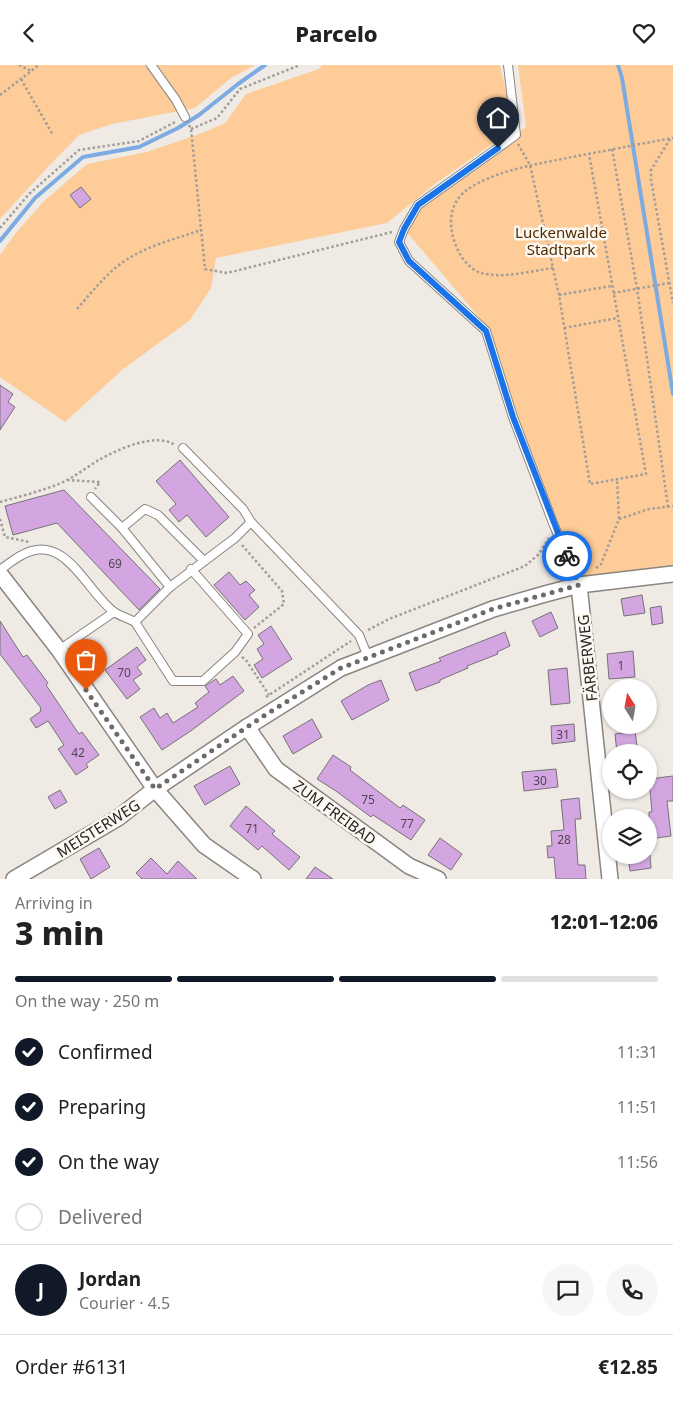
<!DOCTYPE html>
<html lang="en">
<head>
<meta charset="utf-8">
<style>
  :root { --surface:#fff; --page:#f6f6f6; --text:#222; --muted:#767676; --line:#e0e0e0; --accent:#111827 }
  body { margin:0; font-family:"Noto Sans",sans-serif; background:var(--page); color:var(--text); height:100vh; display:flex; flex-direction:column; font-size:19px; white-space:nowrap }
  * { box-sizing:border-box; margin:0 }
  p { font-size:16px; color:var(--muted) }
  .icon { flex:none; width:28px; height:28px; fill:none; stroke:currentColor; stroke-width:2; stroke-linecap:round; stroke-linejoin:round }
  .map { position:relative; height:814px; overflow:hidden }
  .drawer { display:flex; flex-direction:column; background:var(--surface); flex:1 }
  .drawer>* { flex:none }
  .needle { width:32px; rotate:349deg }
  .buttons { position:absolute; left:602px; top:614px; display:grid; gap:10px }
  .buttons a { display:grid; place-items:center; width:55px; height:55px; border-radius:50%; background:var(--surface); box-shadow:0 1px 4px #0004; font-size:25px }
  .pin { position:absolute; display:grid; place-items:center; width:42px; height:42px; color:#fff; margin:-51px -21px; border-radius:50% 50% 50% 0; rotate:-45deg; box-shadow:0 0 5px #0007 }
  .pin .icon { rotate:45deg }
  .courier { position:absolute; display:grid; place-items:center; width:50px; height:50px; margin:-25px; border:4px solid #1a73e8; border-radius:50%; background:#fff; color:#222; box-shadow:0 1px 6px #0007 }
  .summary em { font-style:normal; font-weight:800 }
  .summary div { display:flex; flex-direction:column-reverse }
  .summary { display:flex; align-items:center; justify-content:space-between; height:85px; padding:0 15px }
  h1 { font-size:32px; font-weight:800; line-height:38px }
  .bar { display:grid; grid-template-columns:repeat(4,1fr); gap:8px 5px; align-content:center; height:60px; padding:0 15px }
  .bar i { height:6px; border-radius:4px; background:var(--line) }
  .bar .current { background:var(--accent) }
  .bar p { grid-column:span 4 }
  .line { display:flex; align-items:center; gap:12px; padding:0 15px; border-top:1px solid var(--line) }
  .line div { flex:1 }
  .round { display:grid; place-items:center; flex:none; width:52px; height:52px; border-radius:26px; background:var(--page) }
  ol { padding:0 15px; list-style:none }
  li { display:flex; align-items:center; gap:15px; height:55px }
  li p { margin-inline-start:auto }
  li .icon { padding:5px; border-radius:50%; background:var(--accent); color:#fff; stroke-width:4 }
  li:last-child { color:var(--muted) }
  li i { width:28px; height:28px; border:2px solid var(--line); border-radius:50% }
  header { display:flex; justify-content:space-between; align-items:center; height:65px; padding:0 15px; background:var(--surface); font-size:22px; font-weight:800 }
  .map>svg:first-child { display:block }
  .green { fill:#fecc98 }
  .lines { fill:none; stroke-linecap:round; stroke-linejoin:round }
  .stream { stroke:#7caae2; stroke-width:4 }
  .building { fill:#d3a6e2; stroke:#767277 }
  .service-casing { stroke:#8a8580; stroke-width:10 }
  .minor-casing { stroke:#8a8580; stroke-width:18 }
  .path { stroke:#a29d99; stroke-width:2.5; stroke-dasharray:2.5 2.5; stroke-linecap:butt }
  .service { stroke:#fff; stroke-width:8 }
  .minor { stroke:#fff; stroke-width:15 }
  .done { stroke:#6d6a67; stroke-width:5; stroke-dasharray:0 9 }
  .route { stroke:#1a73e8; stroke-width:6 }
  .labels { text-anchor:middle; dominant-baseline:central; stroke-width:5; stroke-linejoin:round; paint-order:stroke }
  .number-label { font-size:12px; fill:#524553 }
  .park-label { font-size:15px; fill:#4f2d00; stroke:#fdf8f2 }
  .street-label { font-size:15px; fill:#272523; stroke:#fdf8f2 }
</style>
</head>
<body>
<header><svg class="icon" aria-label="back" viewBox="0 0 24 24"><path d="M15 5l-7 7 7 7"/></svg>Parcelo<svg class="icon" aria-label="heart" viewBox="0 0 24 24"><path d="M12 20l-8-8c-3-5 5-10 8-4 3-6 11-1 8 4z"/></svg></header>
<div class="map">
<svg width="673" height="814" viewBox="0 0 673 814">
  <rect width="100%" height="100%" fill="#f0eae5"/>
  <g class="green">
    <path d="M0 0H255L231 13 195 43 112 59 79 70 48 102 0 154Z"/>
    <path d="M322 0H500L507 32V69L436 118 387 158 216 193 211 223 190 255 122 305 65 357 0 312V190L15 169 44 136 87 99 147 87 202 68 225 58 246 29 319 4Z"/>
    <path d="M518 0H673V509L579 520 518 352 490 265 404 164 418 140 526 62Z"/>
  </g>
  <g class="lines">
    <g class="stream">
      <path d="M618 0 622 13 673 329"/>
      <path d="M0 176 35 133 83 92 139 82 178 63 199 50 238 19 265 0"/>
    </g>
  </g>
  <g class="building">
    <path d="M81 122 91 134 80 143 70 130Z"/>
    <path d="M0 320 13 329 8 337 15 342 0 365Z"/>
    <path d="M180 395 229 452 206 472 187 450 179 457 169 445 176 439 156 416Z"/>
    <path d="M64 425 160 524 139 545 57 458 13 470 5 441Z"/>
    <path d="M229 507 240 520 246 516 255 525 249 530 259 542 245 555 214 520Z"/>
    <path d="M642 530 645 548 624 551 621 534Z"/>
    <path d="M661 541 663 558 652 560 650 543Z"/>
    <path d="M551 547 558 563 540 572 532 556Z"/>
    <path d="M0 556 23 592 27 590 48 618 46 620 79 669 82 667 99 690 86 699 88 702 76 710 58 684 64 680 48 656 36 663 30 654 41 646 40 644 41 643 0 589Z"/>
    <path d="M271 561 292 594 262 613 254 600 263 594 257 584 264 579 258 570Z"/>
    <path d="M505 567 510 581 497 587 498 589 467 601 468 603 440 615V617L416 626 409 608 441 596 439 593Z"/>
    <path d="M137 582 146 595 137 602 142 609 133 615 140 624 127 634 105 605Z"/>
    <path d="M633 586 635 612 609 614 607 589Z"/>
    <path d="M567 603 570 638 551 640 548 605Z"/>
    <path d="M233 611 244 626 192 665 162 685 140 652 154 643 160 653 167 648 173 658 198 642 195 638 209 627 205 621 216 614 220 620Z"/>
    <path d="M381 615 389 635 352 655 341 636 368 620Z"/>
    <path d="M312 654 322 672 293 689 283 671Z"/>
    <path d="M574 659 575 676 552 679 551 661Z"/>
    <path d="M635 666 638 688H617L615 669Z"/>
    <path d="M333 690 351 702 350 705 400 743 403 740 425 755 411 775 373 750 371 752 336 726 317 714Z"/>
    <path d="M230 701 240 719 205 740 194 721Z"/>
    <path d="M556 704 558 722 524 726 522 707Z"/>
    <path d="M673 711V736H667L671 771 649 774V747H652L649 714Z"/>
    <path d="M60 725 67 737 55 744 48 732Z"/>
    <path d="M579 733 581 754H575L578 800H585L586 814H556L554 792 548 793 547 781H552L551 766 564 765 561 735Z"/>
    <path d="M246 741 275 766 272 769 300 792 289 805 262 781 258 785 230 761Z"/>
    <path d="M440 773 462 789 451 805 428 790Z"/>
    <path d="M99 783 110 802 91 814 80 794Z"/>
    <path d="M628 790H650L651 803 630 806Z"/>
    <path d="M151 793 167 809 178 796 197 814H142L136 808Z"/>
    <path d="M315 802 333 814H306Z"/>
  </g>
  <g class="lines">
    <defs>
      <g id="service">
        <path d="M151 0 176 35 185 52"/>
        <path d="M508 0 516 70 418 140 404 164 399 177 409 196 486 266 513 352 553 458 579 520"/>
        <path d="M91 432 122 463 170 522"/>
        <path d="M251 457 359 570 368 592"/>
        <path d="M122 463 145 444 158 450 204 496"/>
        <path d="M0 505C7 500 14 494 22 490 65 466 86 526 114 547 120 551 128 553 135 557L170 522 235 473 251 457 243 444 183 383"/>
        <path d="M135 557 173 616H203L235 587 248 569 191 504"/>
        <path d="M59 585 114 547"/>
      </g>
      <g id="minor">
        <path d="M0 509 59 585 155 724 204 780 253 814"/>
        <path d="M579 520 610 814"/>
        <path d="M247 662 276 704 409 801 438 814"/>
        <path d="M14 814 118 753 155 724 247 662 341 603 493 544 545 529 579 520 673 509"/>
      </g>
    </defs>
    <use href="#service" class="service-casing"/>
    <use href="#minor" class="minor-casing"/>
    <g class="path">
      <path d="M19 0 31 6"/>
      <path d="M21 14 53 70"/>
      <path d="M0 30 39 0"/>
      <path d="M189 60 191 64 205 204 227 208 392 167"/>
      <path d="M191 64 217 53 240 24 300 0"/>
      <path d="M670 74 651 105V115L673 238"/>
      <path d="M518 79 530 100 559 230 590 419 646 409 589 89"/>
      <path d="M612 84 637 223 668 442"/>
      <path d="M0 163 29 129 79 85 139 76 177 56"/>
      <path d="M553 203C530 206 504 214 481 208 473 206 465 197 461 191 447 167 445 136 473 121 502 104 539 99 572 92 605 86 639 79 673 73"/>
      <path d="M613 228 669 218"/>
      <path d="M559 230 611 221"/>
      <path d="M77 244C92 227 105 210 123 197 146 181 175 174 201 165"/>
      <path d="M564 263 617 253"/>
      <path d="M67 415 100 417 95 424"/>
      <path d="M0 437C18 432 38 427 56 420 71 415 85 403 99 395 118 384 156 367 175 380"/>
      <path d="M0 454 5 472 29 477"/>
      <path d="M619 454 649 444 673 441"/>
      <path d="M242 480 282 526 284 539 254 563"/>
      <path d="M596 503 601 499 619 454 617 414"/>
      <path d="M368 565 389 554 525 501 539 489 549 473"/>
      <path d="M242 592 246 595 269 630"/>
      <path d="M266 632 351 576"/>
    </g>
    <use href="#service" class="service"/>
    <use href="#minor" class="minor"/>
  </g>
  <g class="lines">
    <path class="done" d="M86 625 155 724 262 652 341 603 493 544 579 520 567 491"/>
    <path class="route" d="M498 83 418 140 404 164 399 177 409 196 486 266 513 352 567 491"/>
  </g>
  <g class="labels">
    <g class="number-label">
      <text x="115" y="498">69</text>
      <text x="621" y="600">1</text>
      <text x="124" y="607">70</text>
      <text x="563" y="669">31</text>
      <text x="78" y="687">42</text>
      <text x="540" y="715">30</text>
      <text x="368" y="734">75</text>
      <text x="407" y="758">77</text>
      <text x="252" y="763">71</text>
      <text x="564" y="774">28</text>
    </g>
    <g class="park-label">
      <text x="561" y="167">Luckenwalde<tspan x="561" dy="17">Stadtpark</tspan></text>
    </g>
    <g class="street-label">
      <text transform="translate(587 593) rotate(-96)">FÄRBERWEG</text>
      <text transform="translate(335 747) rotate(36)">ZUM FREIBAD</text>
      <text transform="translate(98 763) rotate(-32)">MEISTERWEG</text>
    </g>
  </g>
</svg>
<div class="buttons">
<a><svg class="needle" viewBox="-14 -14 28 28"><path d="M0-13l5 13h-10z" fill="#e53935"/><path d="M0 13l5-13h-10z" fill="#767676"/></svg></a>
<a><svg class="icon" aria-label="locate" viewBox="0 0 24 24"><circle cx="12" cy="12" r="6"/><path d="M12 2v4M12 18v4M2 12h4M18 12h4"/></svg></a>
<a><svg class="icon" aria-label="layers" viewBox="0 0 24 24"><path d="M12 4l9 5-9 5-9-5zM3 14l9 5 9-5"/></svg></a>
</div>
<div class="pin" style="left:86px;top:625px;background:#ea580c"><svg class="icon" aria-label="bag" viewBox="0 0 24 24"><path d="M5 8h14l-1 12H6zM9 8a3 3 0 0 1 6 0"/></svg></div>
<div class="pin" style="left:498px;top:83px;background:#1f2937"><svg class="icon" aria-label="home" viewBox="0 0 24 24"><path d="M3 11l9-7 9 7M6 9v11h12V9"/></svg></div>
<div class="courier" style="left:567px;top:491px"><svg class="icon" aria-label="bike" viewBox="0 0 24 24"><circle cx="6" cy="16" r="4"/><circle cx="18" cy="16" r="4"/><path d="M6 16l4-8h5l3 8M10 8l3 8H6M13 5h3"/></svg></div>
</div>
<section class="drawer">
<div class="summary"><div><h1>3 min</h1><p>Arriving in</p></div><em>12:01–12:06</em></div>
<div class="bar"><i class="current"></i><i class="current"></i><i class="current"></i><i></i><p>On the way · 250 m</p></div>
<ol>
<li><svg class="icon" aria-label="check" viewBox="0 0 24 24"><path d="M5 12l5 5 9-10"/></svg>Confirmed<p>11:31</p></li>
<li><svg class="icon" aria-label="check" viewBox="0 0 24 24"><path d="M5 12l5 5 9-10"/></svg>Preparing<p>11:51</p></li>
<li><svg class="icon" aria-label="check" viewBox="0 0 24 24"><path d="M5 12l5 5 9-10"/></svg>On the way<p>11:56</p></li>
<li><i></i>Delivered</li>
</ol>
<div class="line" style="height:90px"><b class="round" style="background:var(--accent);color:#fff">J</b><div><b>Jordan</b><p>Courier · 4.5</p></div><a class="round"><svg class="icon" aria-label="chat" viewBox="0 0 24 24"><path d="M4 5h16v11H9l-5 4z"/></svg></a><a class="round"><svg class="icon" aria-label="phone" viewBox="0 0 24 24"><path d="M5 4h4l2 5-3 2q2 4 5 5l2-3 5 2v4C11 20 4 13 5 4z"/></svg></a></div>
<div class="line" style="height:65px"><div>Order #6131</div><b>€12.85</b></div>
</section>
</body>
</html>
